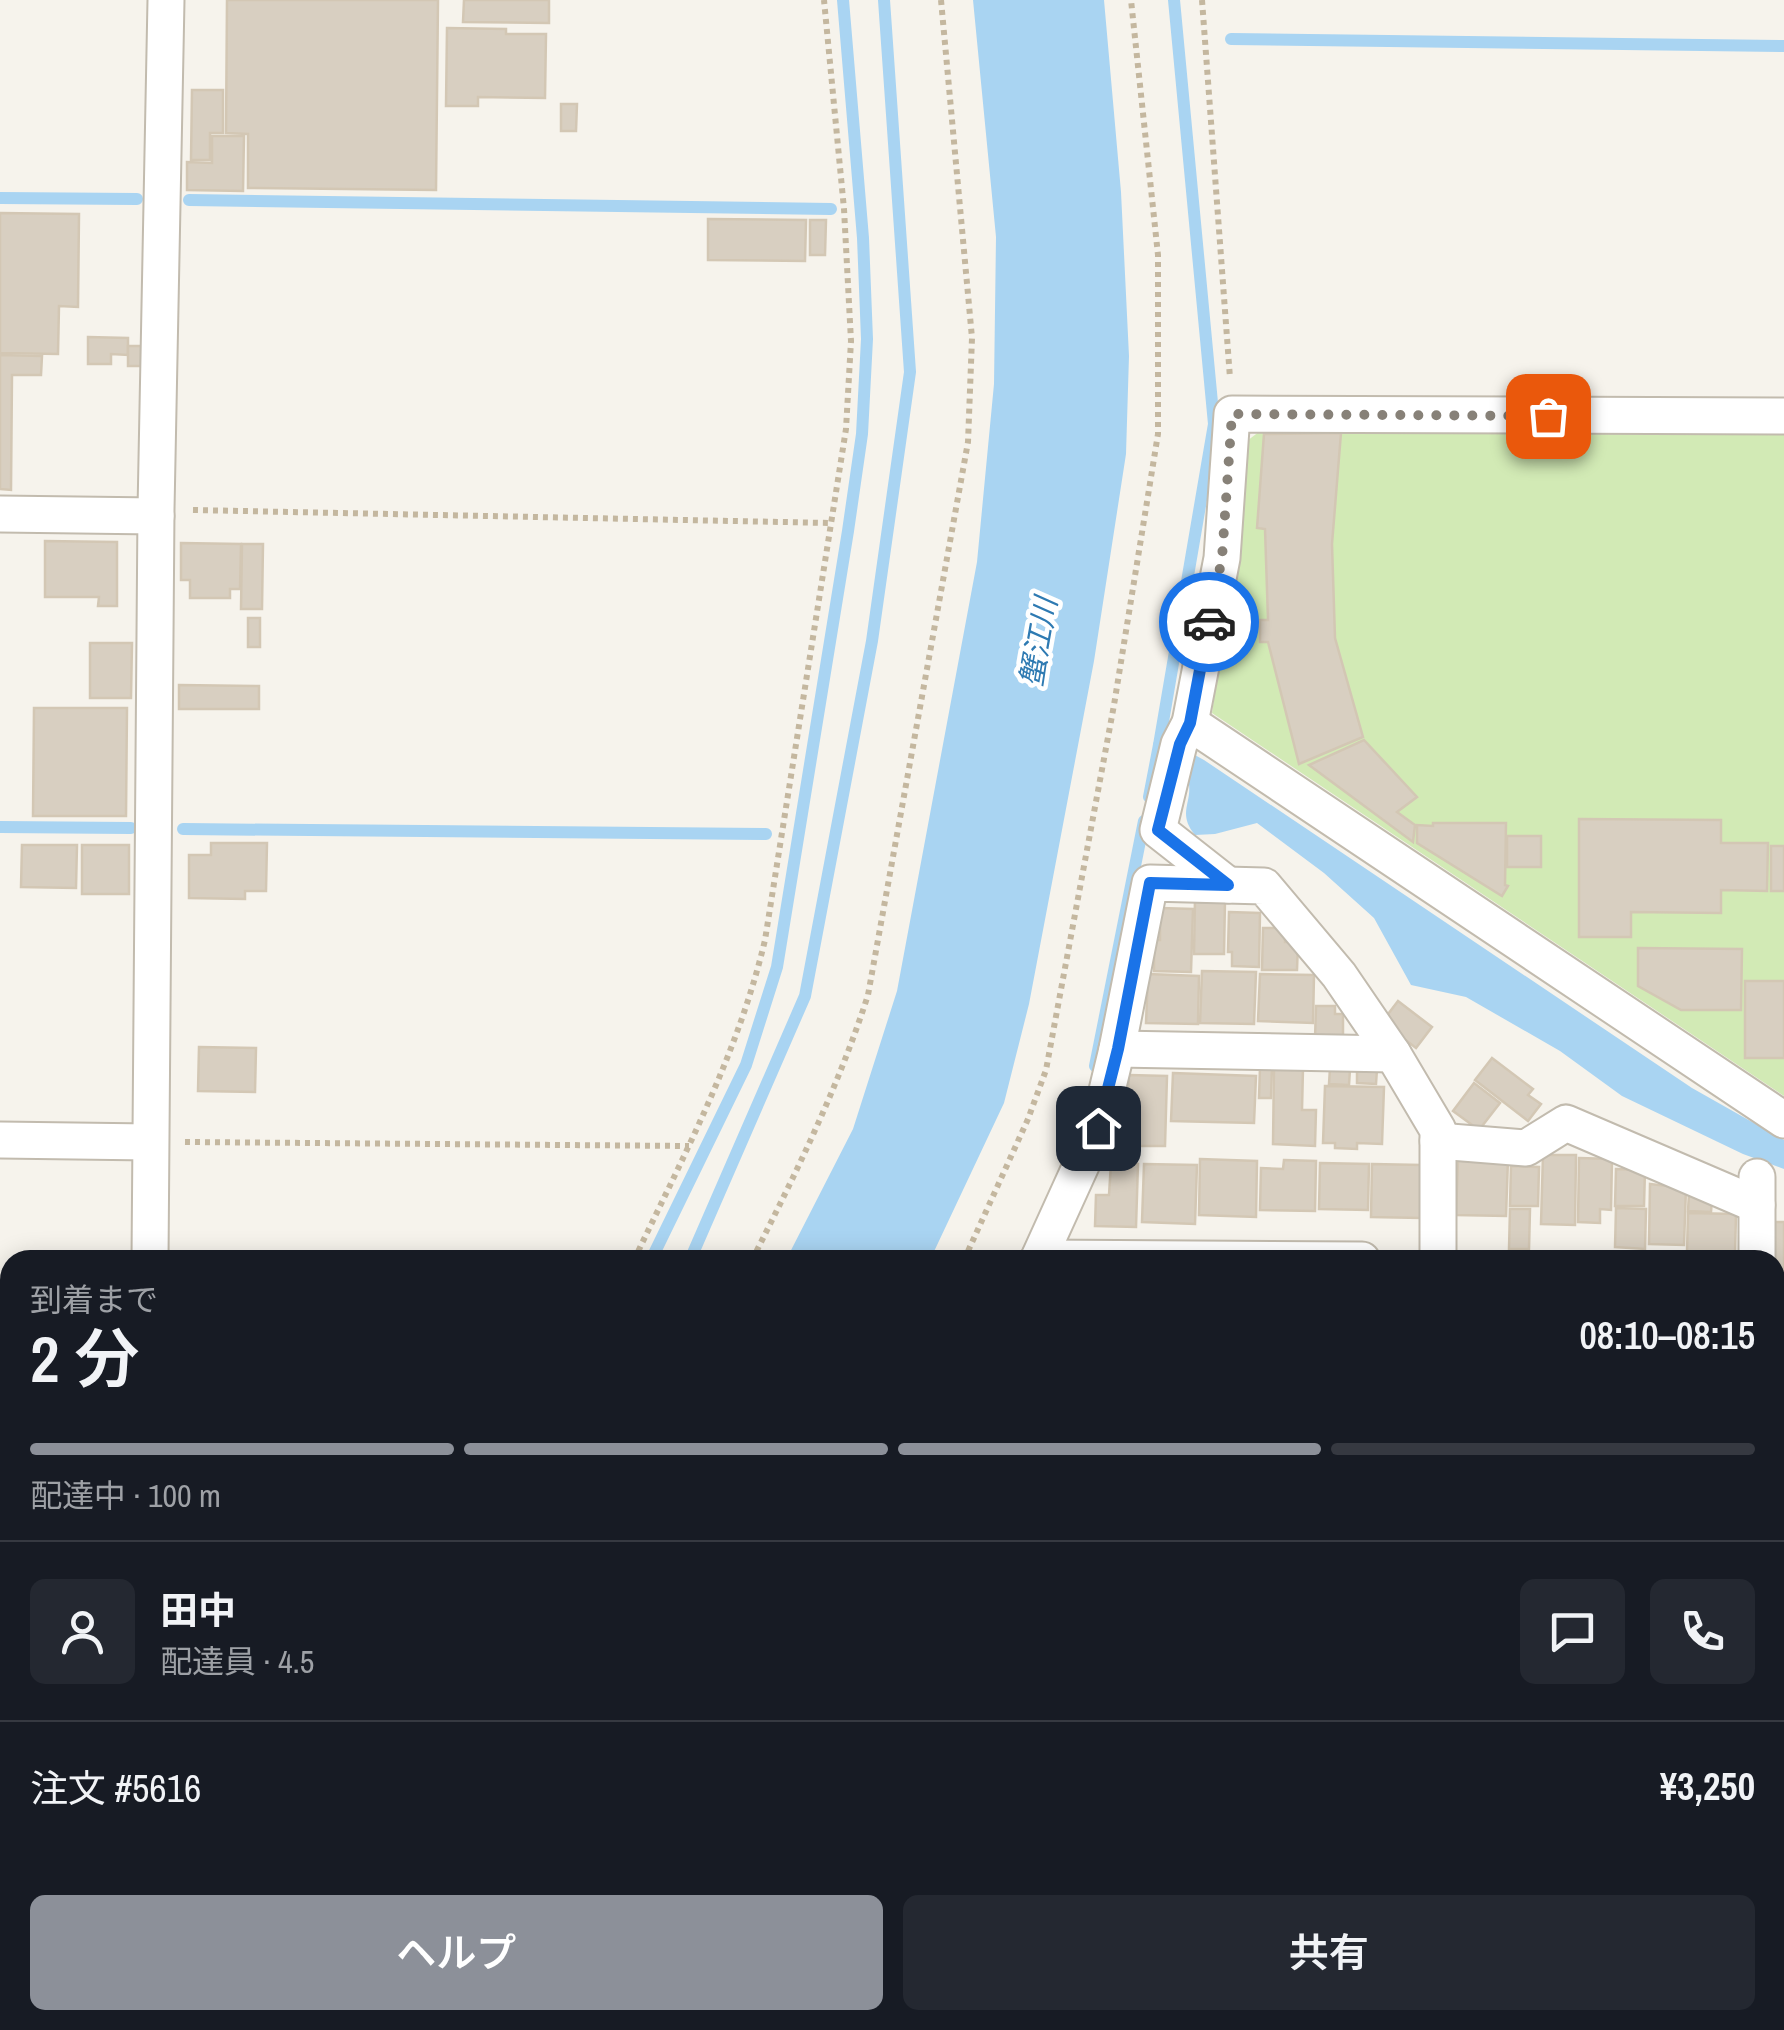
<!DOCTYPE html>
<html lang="ja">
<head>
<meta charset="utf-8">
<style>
  :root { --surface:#171b24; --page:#242831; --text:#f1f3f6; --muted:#9ea1a6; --line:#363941; --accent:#8c9099 }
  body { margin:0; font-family:"Archivo Narrow","Noto Sans JP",sans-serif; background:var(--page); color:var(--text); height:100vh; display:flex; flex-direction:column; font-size:38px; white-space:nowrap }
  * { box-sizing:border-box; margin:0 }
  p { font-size:32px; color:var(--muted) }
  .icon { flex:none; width:55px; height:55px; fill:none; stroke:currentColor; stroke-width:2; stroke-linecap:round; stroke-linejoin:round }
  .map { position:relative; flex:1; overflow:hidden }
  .sheet { position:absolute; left:0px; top:1250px; width:1785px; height:780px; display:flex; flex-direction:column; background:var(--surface); border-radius:30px 30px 0 0; box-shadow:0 5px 25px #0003 }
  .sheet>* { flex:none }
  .pin { position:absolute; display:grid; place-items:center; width:85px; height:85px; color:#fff; margin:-42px; border-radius:20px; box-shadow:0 5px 15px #0006 }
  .courier { position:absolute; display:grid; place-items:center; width:100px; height:100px; margin:-50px; border:8px solid #1a73e8; border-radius:50%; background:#fff; color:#222; box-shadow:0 2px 12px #0007 }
  .summary em { font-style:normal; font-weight:600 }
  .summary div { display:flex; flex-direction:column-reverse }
  .summary { display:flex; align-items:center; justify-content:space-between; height:170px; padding:0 30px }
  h1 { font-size:65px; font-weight:600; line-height:75px }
  .bar { display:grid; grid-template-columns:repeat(4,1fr); gap:15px 10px; align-content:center; height:120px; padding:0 30px }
  .bar i { height:12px; border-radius:8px; background:var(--line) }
  .bar .current { background:var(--accent) }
  .bar p { grid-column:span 4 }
  .line { display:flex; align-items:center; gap:25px; padding:0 30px; border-top:2px solid var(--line) }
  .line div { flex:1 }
  .round { display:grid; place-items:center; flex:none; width:105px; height:105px; border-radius:15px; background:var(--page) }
  .primary-button { display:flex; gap:20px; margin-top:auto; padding:20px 30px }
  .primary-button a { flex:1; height:115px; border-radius:15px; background:var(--accent); color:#fff; font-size:40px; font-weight:600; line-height:115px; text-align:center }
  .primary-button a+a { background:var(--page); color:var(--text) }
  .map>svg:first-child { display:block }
  .green { fill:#d2eab5 }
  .water { fill:#a9d4f2 }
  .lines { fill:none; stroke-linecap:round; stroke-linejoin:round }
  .stream { stroke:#a9d4f2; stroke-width:12 }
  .building { fill:#d8cfc1; stroke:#d3c7b4; stroke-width:2.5 }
  .street-casing { stroke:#c2bbae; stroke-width:39 }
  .path { stroke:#c4b79f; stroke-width:6; stroke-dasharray:5 5; stroke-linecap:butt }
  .street { stroke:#fff; stroke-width:35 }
  .done { stroke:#878178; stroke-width:10; stroke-dasharray:0 18 }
  .route { stroke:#1a73e8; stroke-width:12 }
  .labels { text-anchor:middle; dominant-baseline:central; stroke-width:9; stroke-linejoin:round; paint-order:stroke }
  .water-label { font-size:30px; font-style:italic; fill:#2e7ab2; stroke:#fff }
</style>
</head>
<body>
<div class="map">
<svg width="1784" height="2030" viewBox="0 0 1784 2030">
  <rect width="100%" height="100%" fill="#f6f3ec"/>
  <g class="green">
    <path d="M1264 428 1784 432V1096L1212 713 1234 557 1243 444Z"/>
    <rect x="0" y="1461" width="10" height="137"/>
    <rect x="717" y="2020" width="727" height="10"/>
  </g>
  <g class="water">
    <path d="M973 0H1104L1121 192 1129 356 1126 454 1094 661 1029 1004 1004 1103 930 1260H786L853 1129 897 991 977 562 994 384 996 237Z"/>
    <path d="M1169 741 1204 760 1692 1088 1784 1140V1169L1743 1154 1622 1096 1560 1051 1466 997 1411 985 1374 918 1324 873 1257 823 1215 834 1195 835C1176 812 1194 802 1188 779 1185 766 1175 753 1169 741Z"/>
    <path d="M482 2020H618L619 2030H482Z"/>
  </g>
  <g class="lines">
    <g class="stream">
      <path d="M1231 39 1784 46"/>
      <path d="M0 198 137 199"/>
      <path d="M189 200 831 209"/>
      <path d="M1172 754 1159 745 1214 424 1174 0"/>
      <path d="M1149 797 1159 745"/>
      <path d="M0 827 131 828"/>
      <path d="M183 829 766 834"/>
      <path d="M1095 1066 1144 821"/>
      <path d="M651 1260 746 1065 777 967 848 531 862 434 867 339 863 238 843 0"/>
      <path d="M690 1260 805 996 872 641 910 372 884 0"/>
      <path d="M0 1455H10"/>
      <path d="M407 2020 408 2030"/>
      <path d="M689 2020 690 2030"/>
      <path d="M1449 2030V2020"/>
    </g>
  </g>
  <g class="building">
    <path d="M227 0H438L436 190 248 188V134L226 133Z"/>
    <path d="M464 0H549V23L463 22Z"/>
    <path d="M447 28 506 29V34H546L545 98 478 97V106H446Z"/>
    <path d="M192 90H223V133H210V160H191Z"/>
    <path d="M561 104H577L576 131H561Z"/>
    <path d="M212 136H244L243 191 187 190V162L212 163Z"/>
    <path d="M0 213 79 214 78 307 59 306 58 354 0 353Z"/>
    <path d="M708 219 806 220 805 261 708 260Z"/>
    <path d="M810 220H826L825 255H810Z"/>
    <path d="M88 337 128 338V355L111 354V364H88Z"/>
    <rect x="128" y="346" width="13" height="20"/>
    <path d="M0 355 42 356 41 375H12L11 490 0 489Z"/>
    <path d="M1341 433 1332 544 1335 638 1363 737 1299 764 1268 642H1260V620H1268L1265 529 1257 528 1264 434Z"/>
    <path d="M45 541 117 542V606H98L99 597H45Z"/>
    <path d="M181 543 241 544 240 589H230V598H190V580H181Z"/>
    <path d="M242 544H263L262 609H241Z"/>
    <rect x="248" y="618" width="12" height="29"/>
    <path d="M90 643H132L131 698H90Z"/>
    <path d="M179 685 259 686V709H179Z"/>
    <path d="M34 708H127L126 816H33Z"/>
    <path d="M1364 740 1417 797 1397 812 1415 825 1413 842 1309 765Z"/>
    <path d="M1579 819 1721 820V843H1768L1767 891 1721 890V913L1631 912V937H1579Z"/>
    <path d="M1433 823H1506L1505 885 1508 886 1502 896 1417 843V825L1433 826Z"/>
    <rect x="1507" y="836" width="34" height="31"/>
    <path d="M211 843H267L266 891H245V899L189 898V855H211Z"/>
    <path d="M22 845H77L76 888 21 887Z"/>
    <rect x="82" y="845" width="47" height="49"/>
    <rect x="1771" y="846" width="13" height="45"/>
    <path d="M1195 899 1225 900 1224 954H1194Z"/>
    <path d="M1160 908 1193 909 1191 972 1154 971V940H1160Z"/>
    <path d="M1229 912 1260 913 1259 967 1232 966V952H1228Z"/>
    <path d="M1263 928H1280L1285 931V942H1298L1297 970H1262Z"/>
    <path d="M1638 948 1742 949 1741 1010H1681L1638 986Z"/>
    <path d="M1202 971 1256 972 1254 1024 1200 1023Z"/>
    <path d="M1148 974 1199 976 1198 1024 1146 1023Z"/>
    <path d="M1260 974 1314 975 1313 1023 1258 1021Z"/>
    <rect x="1745" y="981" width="39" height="77"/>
    <path d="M1398 1001 1432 1027 1416 1048 1382 1022Z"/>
    <path d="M1316 1006H1335V1014H1343V1040L1315 1039Z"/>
    <path d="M199 1047 256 1048 255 1092 198 1091Z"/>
    <path d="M1492 1058 1533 1089 1528 1095 1541 1104 1528 1121 1475 1080Z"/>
    <path d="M1260 1067H1272L1271 1098H1259Z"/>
    <path d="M1274 1067 1303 1068 1302 1110H1316L1315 1146 1273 1144Z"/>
    <path d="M1330 1068 1350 1069 1349 1085 1329 1084Z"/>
    <path d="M1357 1069H1377L1376 1084 1357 1083Z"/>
    <path d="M1173 1073 1256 1076 1254 1123 1171 1121Z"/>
    <path d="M1129 1075 1167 1076 1165 1146H1123L1124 1095H1128Z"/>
    <path d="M1474 1083 1500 1103 1479 1130 1453 1111Z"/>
    <path d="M1325 1086 1384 1087 1382 1144 1357 1143V1149L1335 1148V1143H1323Z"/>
    <path d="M1543 1155H1576L1575 1225 1541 1224Z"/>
    <path d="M1458 1158 1508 1159 1506 1216 1456 1215Z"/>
    <path d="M1579 1158 1612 1159 1611 1210 1600 1209V1223L1578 1222Z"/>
    <path d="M1200 1159 1257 1161 1256 1217 1199 1215Z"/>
    <path d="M1284 1160 1316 1161 1315 1211 1260 1210 1261 1168 1283 1169Z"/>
    <path d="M1111 1163 1138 1164 1136 1227 1095 1226 1096 1195H1109Z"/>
    <path d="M1320 1163 1369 1164 1368 1210 1319 1209Z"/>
    <path d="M1144 1164 1197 1165 1195 1224 1142 1222Z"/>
    <path d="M1372 1164 1422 1165 1421 1218 1371 1217Z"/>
    <path d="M1511 1166 1539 1167 1538 1206H1510Z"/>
    <path d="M1616 1169 1645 1170 1644 1206H1615Z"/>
    <path d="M1650 1184 1686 1188 1684 1245 1649 1244Z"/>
    <path d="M1689 1193 1712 1199 1711 1212 1688 1211Z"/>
    <path d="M1616 1208 1646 1209 1645 1249 1615 1247Z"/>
    <path d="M1510 1209H1530L1529 1249H1509Z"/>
    <path d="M1688 1213 1736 1214 1735 1254 1687 1252Z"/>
    <rect x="1775" y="1222" width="9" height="57"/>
    <path d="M0 1681H10V1733L0 1732Z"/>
    <rect x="1589" y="2020" width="79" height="10"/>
    <path d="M1461 2021 1569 2022V2030H1461Z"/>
  </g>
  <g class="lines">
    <defs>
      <g id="street">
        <path d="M0 514 156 516"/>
        <path d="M1190 723 1784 1120"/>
        <path d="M1228 885 1158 830 1179 744 1190 723 1222 558 1232 414 1784 416"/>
        <path d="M1117 1049 1393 1054"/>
        <path d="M0 1140 150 1142"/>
        <path d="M1438 1141 1526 1148 1566 1123 1757 1205"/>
        <path d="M1757 1177V1260"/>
        <path d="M1039 1258 1362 1260"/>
        <path d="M150 1260 156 510 166 0"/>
        <path d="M1038 1260 1098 1128 1117 1049 1150 883 1264 886 1339 975 1393 1054 1438 1130V1260"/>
        <path d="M1775 1551 1784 1637"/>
        <path d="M1775 1710 1784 1647"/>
        <path d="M0 1768H10"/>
        <path d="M344 2020V2030"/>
        <path d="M1761 2020 1763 2030"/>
      </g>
    </defs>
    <use href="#street" class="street-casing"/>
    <g class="path">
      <path d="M1202 0 1230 378"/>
      <path d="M193 510 831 523"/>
      <path d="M185 1142 689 1146"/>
      <path d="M634 1260C684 1155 738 1054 765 940L846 429 851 341 844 209 824 0"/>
      <path d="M752 1260C796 1173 838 1088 868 995L968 442 972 338 941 0"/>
      <path d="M964 1260 1028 1119 1046 1070 1114 705 1158 434V255L1131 0"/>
      <path d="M452 2020 453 2030"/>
      <path d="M641 2020V2030"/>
    </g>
    <use href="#street" class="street"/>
  </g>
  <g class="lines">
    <path class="done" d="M1209 622 1222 558 1232 414 1548 416"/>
    <path class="route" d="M1098 1128 1118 1049 1150 883 1228 885 1158 830 1180 744 1190 723 1209 622"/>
  </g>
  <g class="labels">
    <g class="water-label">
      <text transform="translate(1038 642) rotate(-80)">蟹江川</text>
    </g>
  </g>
</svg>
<div class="pin" style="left:1548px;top:416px;background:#ea580c"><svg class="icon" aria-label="bag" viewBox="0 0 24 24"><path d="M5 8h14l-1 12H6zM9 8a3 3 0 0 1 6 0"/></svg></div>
<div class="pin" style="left:1098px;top:1128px;background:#1f2937"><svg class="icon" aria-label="home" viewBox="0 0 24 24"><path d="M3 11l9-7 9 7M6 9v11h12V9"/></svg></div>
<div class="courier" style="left:1209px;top:622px"><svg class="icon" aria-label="car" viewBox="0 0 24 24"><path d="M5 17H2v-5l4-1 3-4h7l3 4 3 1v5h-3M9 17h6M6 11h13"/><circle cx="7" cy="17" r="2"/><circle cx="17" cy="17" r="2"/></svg></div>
<section class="sheet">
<div class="summary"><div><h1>2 分</h1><p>到着まで</p></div><em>08:10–08:15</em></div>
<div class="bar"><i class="current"></i><i class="current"></i><i class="current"></i><i></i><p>配達中 · 100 m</p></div>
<div class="line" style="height:180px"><a class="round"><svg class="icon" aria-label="person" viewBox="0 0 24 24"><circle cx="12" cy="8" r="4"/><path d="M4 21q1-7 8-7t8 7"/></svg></a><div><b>田中</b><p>配達員 · 4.5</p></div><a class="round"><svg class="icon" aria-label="chat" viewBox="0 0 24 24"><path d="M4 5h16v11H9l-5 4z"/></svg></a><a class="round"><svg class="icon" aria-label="phone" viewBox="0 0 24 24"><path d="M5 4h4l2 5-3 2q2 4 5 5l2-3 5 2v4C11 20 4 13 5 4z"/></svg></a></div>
<div class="line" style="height:130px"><div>注文 #5616</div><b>¥3,250</b></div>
<div class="primary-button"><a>ヘルプ</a><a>共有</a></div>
</section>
</div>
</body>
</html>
